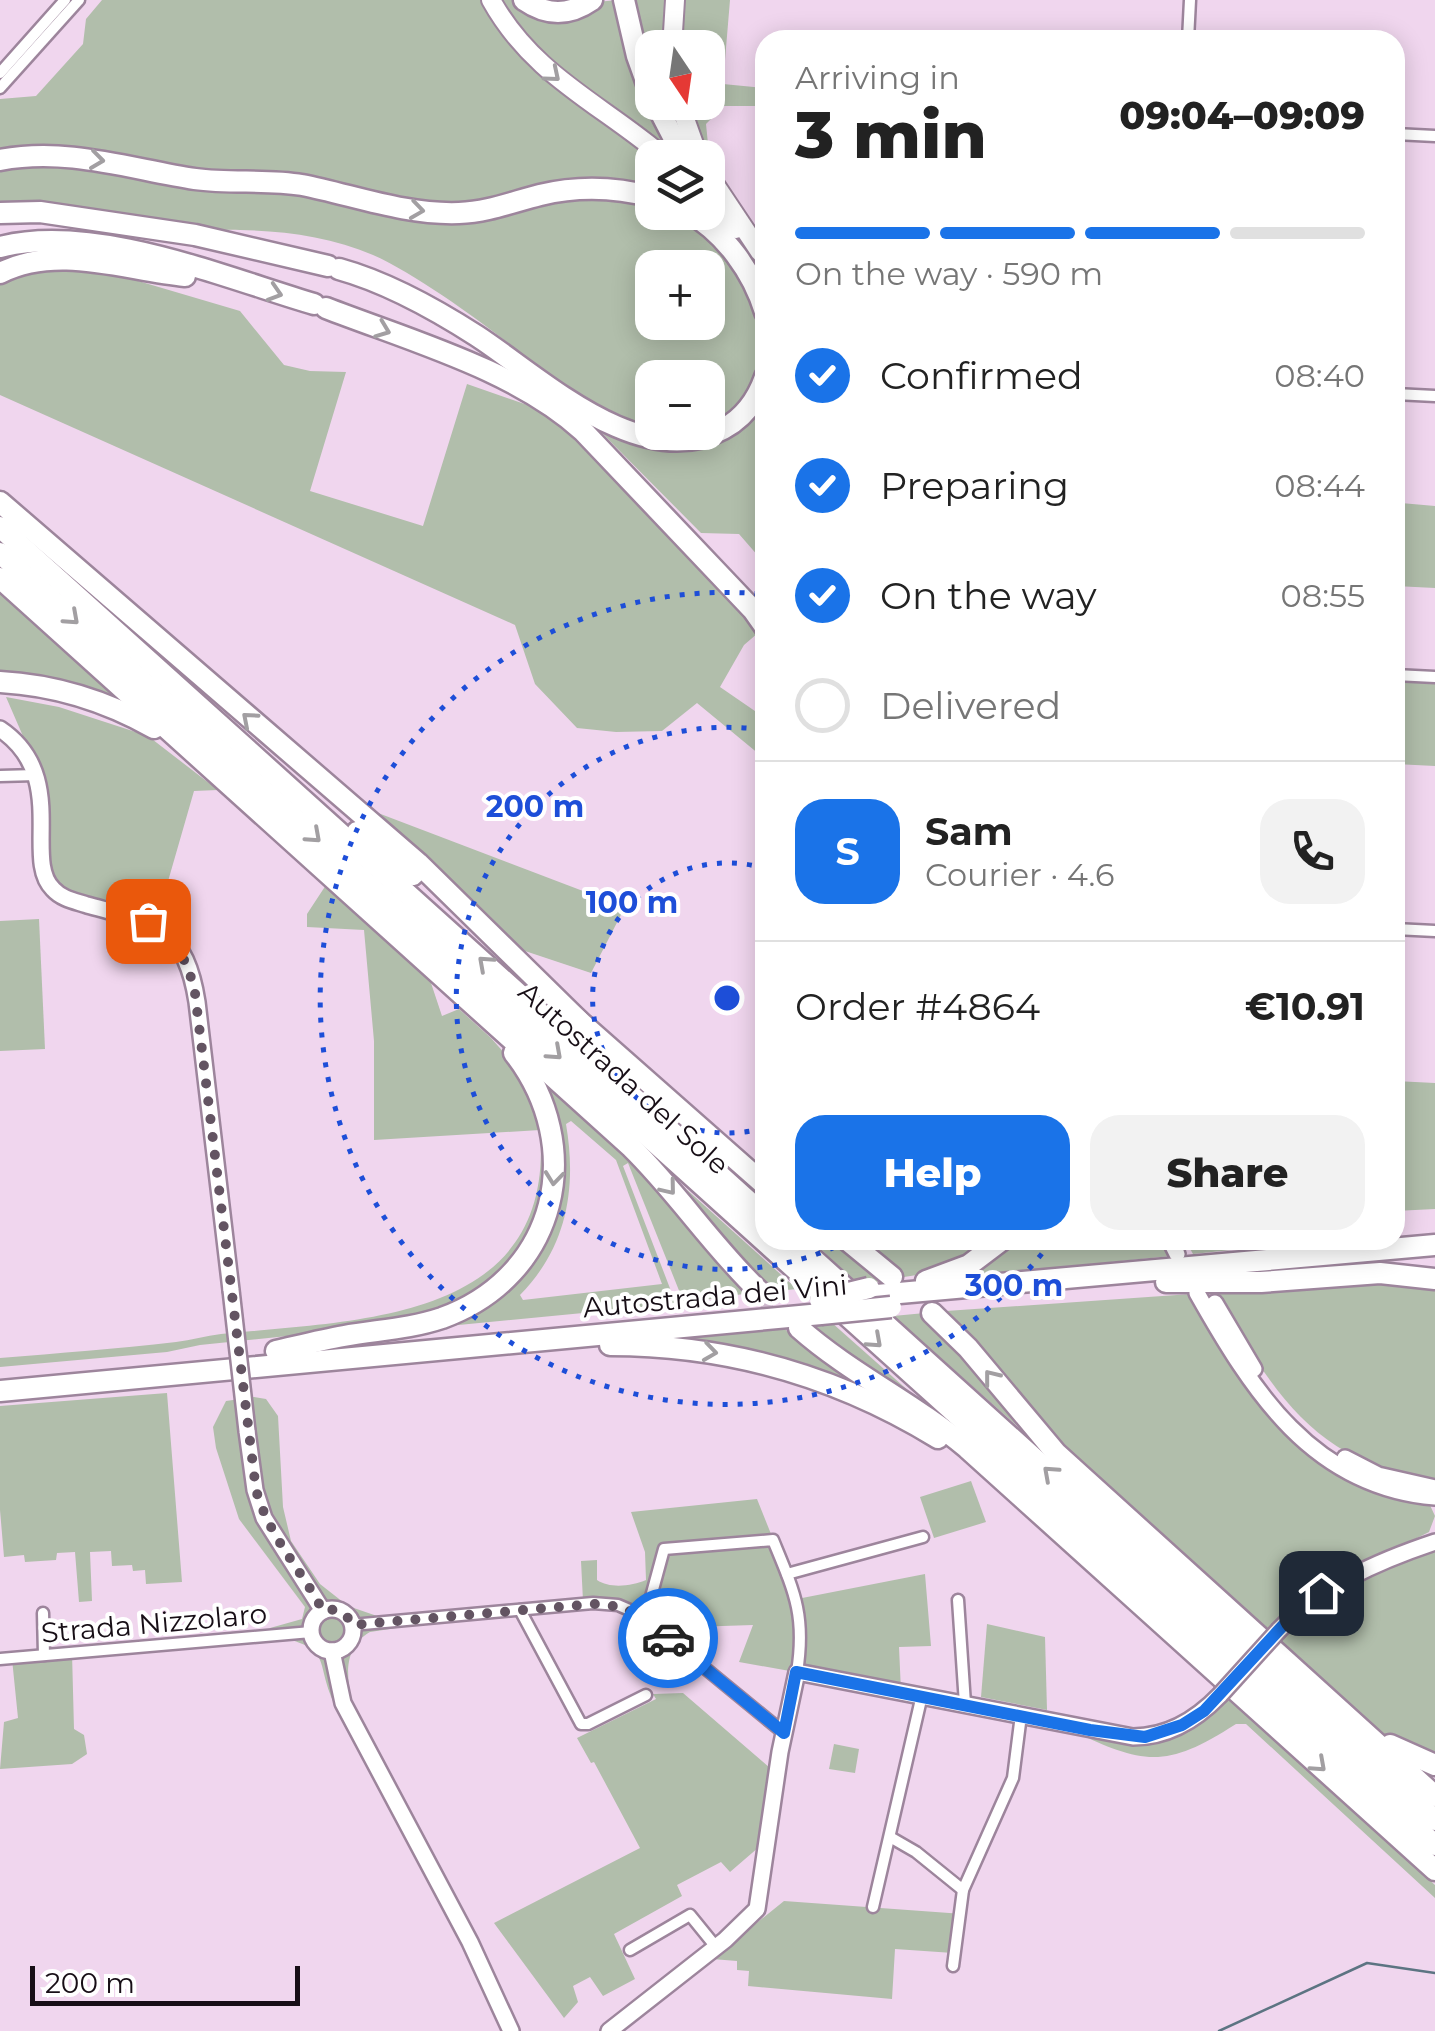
<!DOCTYPE html>
<html lang="en">
<head>
<meta charset="utf-8">
<style>
  :root { --surface:#fff; --page:#f2f2f2; --text:#222; --muted:#767676; --line:#e0e0e0; --accent:#1a73e8 }
  body { margin:0; font-family:Montserrat,sans-serif; background:var(--page); color:var(--text); height:100vh; display:flex; flex-direction:column; font-size:38px; white-space:nowrap }
  * { box-sizing:border-box; margin:0 }
  p { font-size:32px; color:var(--muted) }
  .icon { flex:none; width:55px; height:55px; fill:none; stroke:currentColor; stroke-width:2; stroke-linecap:round; stroke-linejoin:round }
  .map { position:relative; flex:1; overflow:hidden }
  .side { position:absolute; left:755px; top:30px; width:650px; height:1220px; display:flex; flex-direction:column; background:var(--surface); border-radius:30px; box-shadow:0 5px 25px #0003 }
  .side>* { flex:none }
  .needle { width:65px; rotate:167deg }
  .controls { position:absolute; left:635px; top:30px; display:grid; gap:20px }
  .controls a { display:grid; place-items:center; width:90px; height:90px; border-radius:20px; background:var(--surface); box-shadow:0 5px 25px #0003; font-size:50px }
  .scale { position:absolute; left:30px; bottom:25px; width:270px; box-sizing:border-box; padding-left:10px; border:5px solid #170e16; border-top:0; font-size:28px; line-height:35px; white-space:nowrap; color:#170e16; -webkit-text-stroke:8px #fff; paint-order:stroke }
  .pin { position:absolute; display:grid; place-items:center; width:85px; height:85px; color:#fff; margin:-42px; border-radius:20px; box-shadow:0 5px 15px #0006 }
  .courier { position:absolute; display:grid; place-items:center; width:100px; height:100px; margin:-50px; border:8px solid #1a73e8; border-radius:50%; background:#fff; color:#222; box-shadow:0 2px 12px #0007 }
  .overview em { font-style:normal; font-weight:800 }
  .overview div { display:flex; flex-direction:column-reverse }
  .overview { display:flex; align-items:center; justify-content:space-between; height:170px; padding:0 40px }
  h1 { font-size:65px; font-weight:800; line-height:75px }
  .bar { display:grid; grid-template-columns:repeat(4,1fr); gap:15px 10px; align-content:center; height:120px; padding:0 40px }
  .bar i { height:12px; border-radius:8px; background:var(--line) }
  .bar .active { background:var(--accent) }
  .bar p { grid-column:span 4 }
  .line { display:flex; align-items:center; gap:25px; padding:0 40px; border-top:2px solid var(--line) }
  .line div { flex:1 }
  .round { display:grid; place-items:center; flex:none; width:105px; height:105px; border-radius:30px; background:var(--page) }
  ol { padding:0 40px; list-style:none }
  li { display:flex; align-items:center; gap:30px; height:110px }
  li p { margin-inline-start:auto }
  li .icon { padding:10px; border-radius:50%; background:var(--accent); color:#fff; stroke-width:4 }
  li:last-child { color:var(--muted) }
  li i { width:55px; height:55px; border:5px solid var(--line); border-radius:50% }
  .button { display:flex; gap:20px; margin-top:auto; padding:20px 40px }
  .button a { flex:1; height:115px; border-radius:30px; background:var(--accent); color:#fff; font-size:40px; font-weight:800; line-height:115px; text-align:center }
  .button a+a { background:var(--page); color:var(--text) }
  .map>svg:first-child { display:block }
  .green { fill:#b1beab; fill-rule:evenodd }
  .lines { fill:none; stroke-linecap:round; stroke-linejoin:round }
  .stream { stroke:#5c7482; stroke-width:2.5 }
  .highway-tunnel { stroke:#cfb8ce; stroke-width:20; stroke-dasharray:20 10; stroke-linecap:butt }
  .street-casing { stroke:#9d859c; stroke-width:15 }
  .secondary-casing { stroke:#9d859c; stroke-width:20 }
  .primary-casing { stroke:#9d859c; stroke-width:22 }
  .highway-casing { stroke:#9d859c; stroke-width:25 }
  .street { stroke:#fff; stroke-width:10 }
  .secondary { stroke:#fff; stroke-width:15 }
  .primary { stroke:#fff; stroke-width:18 }
  .highway { stroke:#fff; stroke-width:20 }
  .secondary-bridge-casing { stroke:#9d859c; stroke-width:20; stroke-linecap:butt }
  .highway-bridge-casing { stroke:#9d859c; stroke-width:25; stroke-linecap:butt }
  .secondary-bridge { stroke:#fff; stroke-width:15 }
  .highway-bridge { stroke:#fff; stroke-width:20 }
  .oneway { stroke:#a29fa2 }
  .done { stroke:#635462; stroke-width:10; stroke-dasharray:0 18 }
  .route { stroke:#1a73e8; stroke-width:12 }
  .ring { fill:none; stroke:#1d4ed8; stroke-width:5; stroke-dasharray:5 10 }
  .labels { text-anchor:middle; dominant-baseline:central; stroke-width:8; stroke-linejoin:round; paint-order:stroke }
  .street-label { font-size:28px; fill:#170e16; stroke:#fff }
  .centre { fill:#1d4ed8; stroke:#fff; stroke-width:5 }
  .ring-label { font-size:30px; text-anchor:middle; font-weight:bold; fill:#1d4ed8; stroke:#fff; stroke-width:8; stroke-linejoin:round; paint-order:stroke }
</style>
</head>
<body>
<div class="map">
<svg width="1435" height="2031" viewBox="0 0 1435 2031">
  <rect width="100%" height="100%" fill="#f0d6ee"/>
  <g class="green">
    <path d="M102 0H486L652 158V191L477 207 0 155V99L36 96 83 44 86 19Z"/>
    <path d="M496 0H516L527 9 617 0 675 157 548 67Z"/>
    <path d="M631 0H671L668 47 652 48V80Z"/>
    <path d="M679 0H730L723 84 765 88V106H724L706 124 708 144 692 128 684 103 708 102V48H676Z"/>
    <path d="M44 162 129 168 201 184 289 187 403 213 449 218H473L554 196 581 193 649 200 652 201V212C662 213 674 211 682 214 694 219 704 228 713 236 731 254 747 273 756 297 780 358 754 435 681 438 613 440 561 385 512 346 476 318 414 273 373 255 332 237 285 231 240 230 220 229 199 232 180 229 155 225 131 217 106 213 71 208 35 209 0 209V166ZM652 268H708V322H652ZM652 378H708V432H652Z"/>
    <path d="M59 268 118 275 240 311 284 365 310 371 346 372 310 491 423 526 467 384 536 408 561 421 753 621 758 633 744 645 720 687 765 718V759L697 703 662 731 616 732 577 728 535 684 515 625 0 395V284L13 274Z"/>
    <path d="M765 392V564L739 534 701 533 592 423 692 446Z"/>
    <path d="M1401 503 1435 506V588L1395 586V529L1400 528Z"/>
    <path d="M0 585 139 711 0 680Z"/>
    <path d="M1395 674 1435 676V766L1395 764Z"/>
    <path d="M6 697 59 707 148 736 218 790 194 791 158 916 70 900 49 885 39 773Z"/>
    <path d="M378 813 625 907 591 973 519 949Z"/>
    <path d="M326 885 429 977 442 1016 459 1009 491 1038 521 1072 549 1144 538 1225 502 1275 449 1309 384 1326 200 1345 167 1352 0 1367V1358C59 1353 117 1349 176 1342 191 1340 206 1336 221 1334 359 1320 556 1322 540 1130L374 1140V1041L364 930 307 927V914Z"/>
    <path d="M39 919 45 1049 0 1051V921Z"/>
    <path d="M536 1072 640 1169 724 1269 750 1293 684 1303 628 1163 623 1166 676 1304 438 1327 489 1297 555 1204ZM571 1121 616 1160 662 1284 523 1300 520 1295C567 1247 577 1188 566 1124Z"/>
    <path d="M1395 1081 1435 1083V1209L1395 1211Z"/>
    <path d="M654 1160 797 1289 767 1292Z"/>
    <path d="M811 1240C847 1240 860 1257 885 1281L858 1284Z"/>
    <path d="M865 1240H996C971 1261 935 1273 904 1277Z"/>
    <path d="M1008 1240H1065L1069 1245 1078 1240H1162L1171 1256 971 1276 970 1273Z"/>
    <path d="M1185 1240H1326L1193 1254Z"/>
    <path d="M1390 1284 1435 1288V1482C1315 1464 1270 1390 1216 1291Z"/>
    <path d="M1191 1294 1284 1429 1429 1503 1435 1516 1429 1532 1321 1586 1295 1603 1264 1633 1056 1437C1017 1397 985 1351 946 1311Z"/>
    <path d="M925 1313 953 1341 1034 1441 893 1316Z"/>
    <path d="M831 1322 938 1417 804 1325Z"/>
    <path d="M784 1326 825 1362 882 1398C805 1363 754 1349 670 1340L669 1337Z"/>
    <path d="M167 1393 182 1582 146 1584 145 1570 133 1571 132 1565 112 1566 111 1551 90 1552 92 1601 79 1602 75 1552 57 1553 56 1560 25 1562 24 1555 4 1557 0 1510V1406Z"/>
    <path d="M254 1397 266 1399 278 1416 283 1507 291 1541 320 1584 348 1606 380 1617 509 1611 370 1632C327 1656 359 1720 369 1756 358 1740 346 1725 337 1709 312 1661 338 1649 271 1635L270 1628 302 1619 305 1607 239 1519 216 1448 213 1427 226 1401Z"/>
    <path d="M971 1481 986 1522 934 1538 920 1497Z"/>
    <path d="M757 1499 797 1599 925 1574 931 1646 899 1647 901 1691 739 1662 753 1625 662 1628 639 1611 583 1601 581 1561 597 1560V1580C610 1589 632 1586 646 1580L645 1552 631 1512Z"/>
    <path d="M1435 1548V1760L1389 1740 1371 1727 1276 1642C1323 1593 1374 1573 1435 1548Z"/>
    <path d="M987 1624 1045 1637 1047 1710 981 1697Z"/>
    <path d="M72 1653 74 1729 84 1735 87 1754 72 1764 0 1769 4 1722 18 1718 12 1659Z"/>
    <path d="M683 1693 770 1768 759 1847 730 1872 721 1862 677 1885 682 1896 614 1934 635 1979 603 1996 590 1977 573 1986 578 2002 564 2018 494 1923 640 1848 594 1762 591 1763 577 1738 656 1699 653 1694Z"/>
    <path d="M1230 1695 1289 1753 1435 1885V1898L1246 1724H1236C1166 1769 1144 1765 1071 1730L1190 1729Z"/>
    <path d="M834 1744 859 1749 855 1773 829 1769Z"/>
    <path d="M784 1901 963 1914 953 1953 895 1949 892 1999 748 1986 749 1971 737 1970V1961L712 1959Z"/>
  </g>
  <g class="lines">
    <path class="stream" d="M1219 2031 1367 1963 1435 1973"/>
    <path class="highway-tunnel" d="M759 1291 797 1327"/>
    <defs>
      <g id="street">
        <path d="M1188 40 1190 0"/>
        <path d="M0 73 65 0"/>
        <path d="M0 88 79 0"/>
        <path d="M1395 134 1435 136"/>
        <path d="M1395 394 1435 396"/>
        <path d="M1395 675 1435 677"/>
        <path d="M0 776 36 775"/>
        <path d="M1395 929 1435 931"/>
        <path d="M787 1574 923 1537"/>
        <path d="M958 1600 965 1704"/>
        <path d="M520 1610 581 1724H588L646 1695"/>
        <path d="M43 1613 44 1655"/>
        <path d="M645 1619 664 1549 773 1540C794 1591 806 1615 797 1672"/>
        <path d="M352 1625 593 1603 618 1605 639 1614 784 1733"/>
        <path d="M0 1659 311 1632"/>
        <path d="M890 1837 916 1852 963 1890"/>
        <path d="M873 1907 922 1695"/>
        <path d="M630 1950 690 1915 716 1947"/>
        <path d="M953 1966 963 1890 1013 1778 1021 1715"/>
      </g>
      <g id="secondary">
        <path d="M0 729C70 776 22 859 53 889 62 899 75 901 87 905 153 923 185 925 197 1002L231 1290"/>
        <path d="M1170 1240 1177 1254"/>
        <path d="M1197 1293C1252 1390 1312 1487 1435 1497"/>
        <path d="M1215 1303 1254 1369"/>
        <path d="M247 1431 255 1490 264 1518 323 1611"/>
        <path d="M1345 1458 1378 1475 1435 1488"/>
        <circle cx="332" cy="1630" r="21"/>
        <path d="M1279 1630C1321 1586 1378 1561 1435 1542"/>
        <path d="M332 1651 343 1703 470 1942 511 2031"/>
        <path d="M609 2031 725 1940 757 1909 780 1752 797 1672 1133 1737C1168 1737 1196 1720 1220 1695"/>
      </g>
      <g id="primary">
        <path d="M491 0C533 76 602 104 665 158"/>
        <path d="M672 48 675 0"/>
        <path d="M679 102 699 158"/>
        <path d="M708 174 760 252"/>
        <path d="M708 202 736 229"/>
      </g>
      <g id="highway">
        <path d="M524 0C547 16 569 16 592 0"/>
        <path d="M624 0 637 56 652 98"/>
        <path d="M655 102 684 158"/>
        <path d="M0 160C67 147 130 169 195 179 231 184 266 179 302 185 353 195 405 215 459 213 488 212 512 202 540 195 578 186 615 187 652 197"/>
        <path d="M688 212C725 233 753 272 765 312"/>
        <path d="M0 213 40 212 195 235 328 266"/>
        <path d="M0 247C94 223 223 277 314 304"/>
        <path d="M339 269C386 282 435 309 477 336 540 377 641 474 723 429 744 418 757 400 765 377"/>
        <path d="M0 273C58 244 124 270 185 276"/>
        <path d="M326 308C411 341 516 370 583 431L753 610 765 627"/>
        <path d="M0 502 418 863 579 1021"/>
        <path d="M0 527 765 1216"/>
        <path d="M0 553 1435 1845"/>
        <path d="M0 578 631 1147C677 1192 712 1246 759 1291"/>
        <path d="M0 682C56 685 106 701 154 728"/>
        <path d="M357 832 413 875"/>
        <path d="M570 1013 765 1185"/>
        <path d="M792 1240 1435 1820"/>
        <path d="M847 1240 892 1277"/>
        <path d="M926 1281 969 1265 1002 1240"/>
        <path d="M1166 1282H1261L1380 1273 1435 1279"/>
        <path d="M877 1295 1435 1245"/>
        <path d="M932 1313 968 1348 1056 1453 1435 1796"/>
        <path d="M799 1328C851 1374 914 1403 967 1448L1435 1870"/>
        <path d="M610 1345C729 1345 837 1376 938 1438"/>
        <path d="M276 1351C298 1346 321 1340 344 1336 377 1330 409 1329 442 1318 558 1276 587 1147 514 1053"/>
        <path d="M0 1391 821 1314"/>
        <path d="M1390 1745 1435 1765"/>
      </g>
    </defs>
    <use href="#street" class="street-casing"/>
    <use href="#secondary" class="secondary-casing"/>
    <use href="#primary" class="primary-casing"/>
    <use href="#highway" class="highway-casing"/>
    <use href="#street" class="street"/>
    <use href="#secondary" class="secondary"/>
    <use href="#primary" class="primary"/>
    <use href="#highway" class="highway"/>
    <defs>
      <g id="secondary-bridge">
        <path d="M231 1290 247 1431"/>
        <path d="M1220 1695 1279 1630"/>
      </g>
      <g id="highway-bridge">
        <path d="M820 1300 869 1288"/>
        <path d="M821 1314 891 1307"/>
      </g>
    </defs>
    <use href="#secondary-bridge" class="secondary-bridge-casing"/>
    <use href="#highway-bridge" class="highway-bridge-casing"/>
    <use href="#secondary-bridge" class="secondary-bridge"/>
    <use href="#highway-bridge" class="highway-bridge"/>
  </g>
  <defs><path id="oneway-chevron" d="M-2-3.5L2.5 0L-2 3.5" fill="none" stroke-width="1.6" stroke-linecap="round" stroke-linejoin="round" transform="scale(2.5)"/></defs>
  <g class="oneway">
    <use href="#oneway-chevron" transform="translate(553 75) rotate(40)"/>
    <use href="#oneway-chevron" transform="translate(97 160) rotate(7)"/>
    <use href="#oneway-chevron" transform="translate(417 210) rotate(8)"/>
    <use href="#oneway-chevron" transform="translate(275 293) rotate(17)"/>
    <use href="#oneway-chevron" transform="translate(383 330) rotate(21)"/>
    <use href="#oneway-chevron" transform="translate(72 618) rotate(42)"/>
    <use href="#oneway-chevron" transform="translate(249 719) rotate(-139)"/>
    <use href="#oneway-chevron" transform="translate(314 836) rotate(42)"/>
    <use href="#oneway-chevron" transform="translate(485 963) rotate(-138)"/>
    <use href="#oneway-chevron" transform="translate(555 1053) rotate(42)"/>
    <use href="#oneway-chevron" transform="translate(554 1178) rotate(96)"/>
    <use href="#oneway-chevron" transform="translate(669 1188) rotate(51)"/>
    <use href="#oneway-chevron" transform="translate(875 1341) rotate(42)"/>
    <use href="#oneway-chevron" transform="translate(710 1352) rotate(8)"/>
    <use href="#oneway-chevron" transform="translate(991 1377) rotate(-128)"/>
    <use href="#oneway-chevron" transform="translate(1050 1473) rotate(-138)"/>
    <use href="#oneway-chevron" transform="translate(1319 1765) rotate(42)"/>
  </g>
  <g class="lines">
    <path class="done" d="M148 921 180 950 194 985 256 1490C270 1539 300 1567 323 1611 337 1607 346 1612 352 1625L593 1604C629 1605 641 1616 668 1638"/>
    <path class="route" d="M668 1638 784 1733 796 1672 1090 1730 1145 1737 1182 1725 1204 1711 1290 1618 1321 1593"/>
  </g>
  <g class="ring">
    <path d="M764 1128A135 135 0 1 1 764 868"/>
    <path d="M848 1241A271 271 0 1 1 765 730"/>
    <path d="M1051 1242A406 406 0 1 1 762 594"/>
  </g>
  <g class="labels">
    <g class="street-label">
      <text transform="translate(624 1078) rotate(42)">Autostrada del Sole</text>
      <text transform="translate(715 1296) rotate(-5)">Autostrada dei Vini</text>
      <text transform="translate(154 1623) rotate(-5)">Strada Nizzolaro</text>
    </g>
  </g>
  <circle cx="727" cy="998" r="15" class="centre"/>
  <g class="ring-label">
    <text x="535" y="817">200 m</text>
    <text x="632" y="913">100 m</text>
    <text x="1014" y="1296">300 m</text>
  </g>
</svg>
<div class="controls">
<a><svg class="needle" viewBox="-14 -14 28 28"><path d="M0-13l5 13h-10z" fill="#e53935"/><path d="M0 13l5-13h-10z" fill="#767676"/></svg></a>
<a><svg class="icon" aria-label="layers" viewBox="0 0 24 24"><path d="M12 4l9 5-9 5-9-5zM3 14l9 5 9-5"/></svg></a>
<a>+</a>
<a>−</a>
</div>
<div class="scale">200 m</div>
<div class="pin" style="left:148px;top:921px;background:#ea580c"><svg class="icon" aria-label="bag" viewBox="0 0 24 24"><path d="M5 8h14l-1 12H6zM9 8a3 3 0 0 1 6 0"/></svg></div>
<div class="pin" style="left:1321px;top:1593px;background:#1f2937"><svg class="icon" aria-label="home" viewBox="0 0 24 24"><path d="M3 11l9-7 9 7M6 9v11h12V9"/></svg></div>
<div class="courier" style="left:668px;top:1638px"><svg class="icon" aria-label="car" viewBox="0 0 24 24"><path d="M5 17H2v-5l4-1 3-4h7l3 4 3 1v5h-3M9 17h6M6 11h13"/><circle cx="7" cy="17" r="2"/><circle cx="17" cy="17" r="2"/></svg></div>
<section class="side">
<div class="overview"><div><h1>3 min</h1><p>Arriving in</p></div><em>09:04–09:09</em></div>
<div class="bar"><i class="active"></i><i class="active"></i><i class="active"></i><i></i><p>On the way · 590 m</p></div>
<ol>
<li><svg class="icon" aria-label="check" viewBox="0 0 24 24"><path d="M5 12l5 5 9-10"/></svg>Confirmed<p>08:40</p></li>
<li><svg class="icon" aria-label="check" viewBox="0 0 24 24"><path d="M5 12l5 5 9-10"/></svg>Preparing<p>08:44</p></li>
<li><svg class="icon" aria-label="check" viewBox="0 0 24 24"><path d="M5 12l5 5 9-10"/></svg>On the way<p>08:55</p></li>
<li><i></i>Delivered</li>
</ol>
<div class="line" style="height:180px"><b class="round" style="background:var(--accent);color:#fff">S</b><div><b>Sam</b><p>Courier · 4.6</p></div><a class="round"><svg class="icon" aria-label="phone" viewBox="0 0 24 24"><path d="M5 4h4l2 5-3 2q2 4 5 5l2-3 5 2v4C11 20 4 13 5 4z"/></svg></a></div>
<div class="line" style="height:130px"><div>Order #4864</div><b>€10.91</b></div>
<div class="button"><a>Help</a><a>Share</a></div>
</section>
</div>
</body>
</html>
